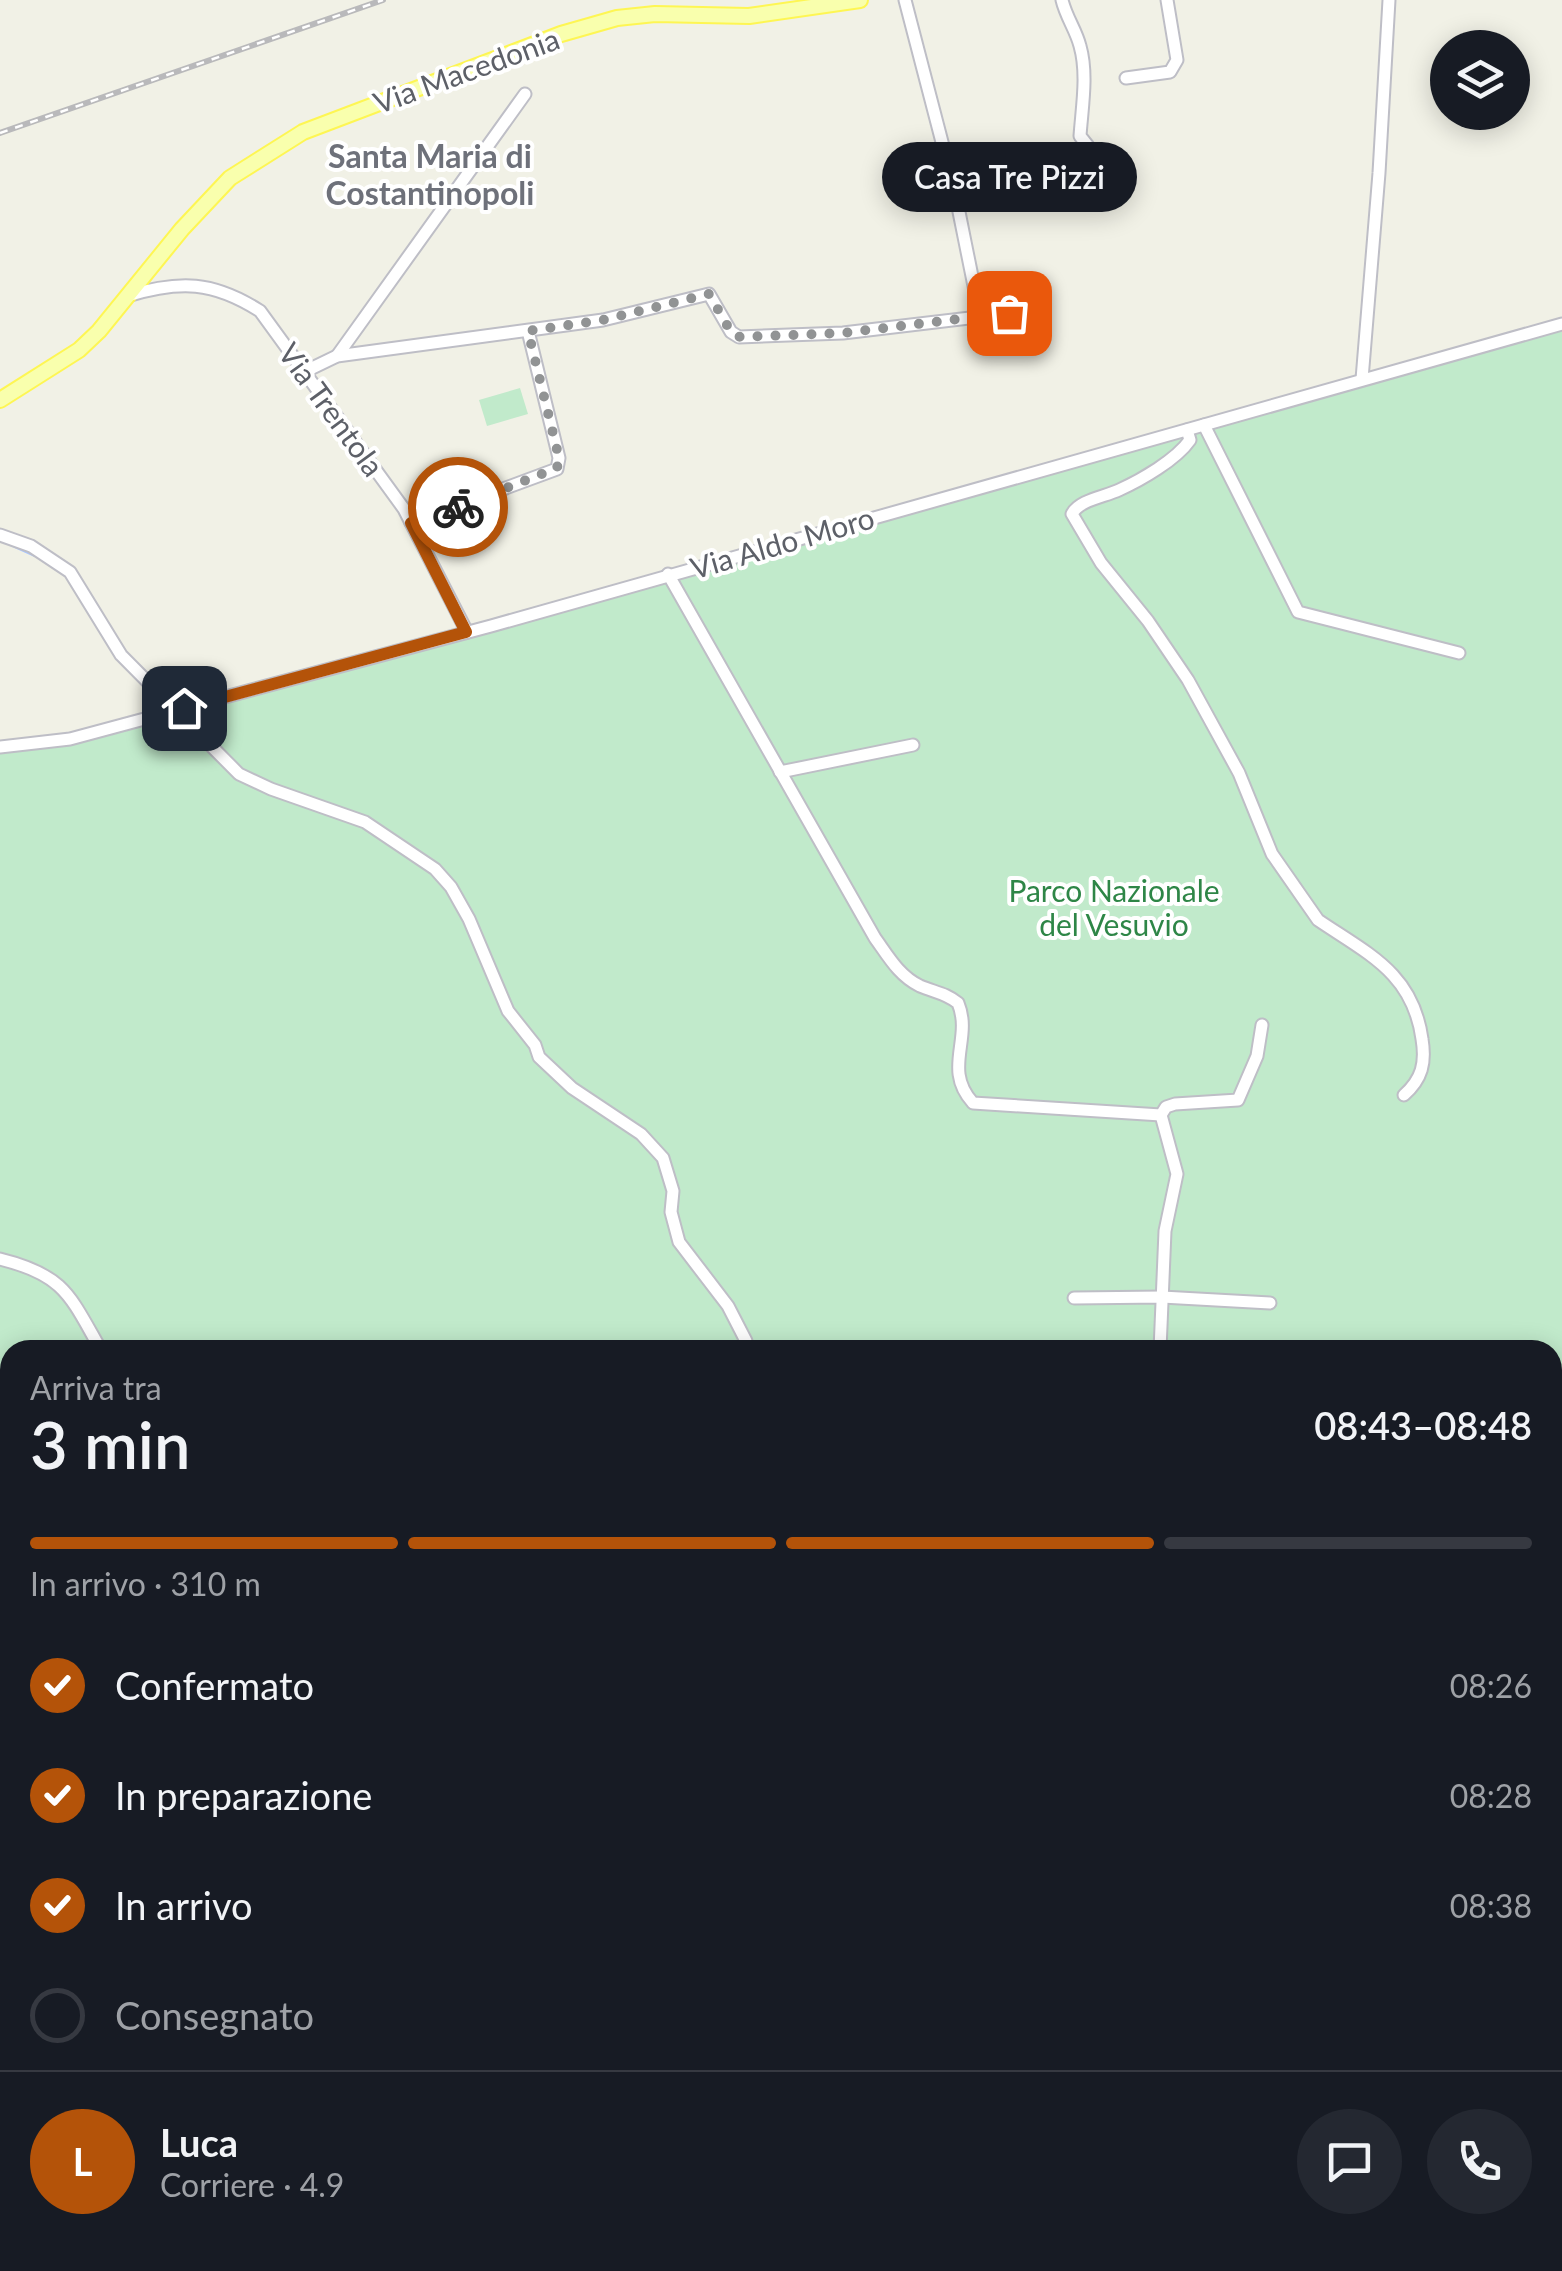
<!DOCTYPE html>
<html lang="it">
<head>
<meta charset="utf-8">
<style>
  :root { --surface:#171b24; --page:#242831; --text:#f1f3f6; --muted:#9ea1a6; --line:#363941; --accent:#b45309 }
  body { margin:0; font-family:Lato,sans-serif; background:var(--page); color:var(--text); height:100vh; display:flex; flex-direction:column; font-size:38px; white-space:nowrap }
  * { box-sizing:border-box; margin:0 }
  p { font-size:32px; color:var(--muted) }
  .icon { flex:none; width:55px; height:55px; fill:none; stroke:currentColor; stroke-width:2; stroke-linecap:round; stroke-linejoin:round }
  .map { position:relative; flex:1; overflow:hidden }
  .drawer { position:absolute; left:0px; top:1340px; width:1562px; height:932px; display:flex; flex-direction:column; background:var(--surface); border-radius:30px 30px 0 0; box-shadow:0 5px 25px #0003 }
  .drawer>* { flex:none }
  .tools { position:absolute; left:1430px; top:30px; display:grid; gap:20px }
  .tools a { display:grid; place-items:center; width:100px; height:100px; border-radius:50%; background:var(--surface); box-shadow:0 5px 25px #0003; font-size:50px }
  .pin { position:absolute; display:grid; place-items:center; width:85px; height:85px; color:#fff; margin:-42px; border-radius:20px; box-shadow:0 5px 15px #0006 }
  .courier { position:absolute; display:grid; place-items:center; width:100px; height:100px; margin:-50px; border:8px solid #b45309; border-radius:50%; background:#fff; color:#222; box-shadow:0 2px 12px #0007 }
  .bubble { position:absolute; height:70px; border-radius:35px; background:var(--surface); box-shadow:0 5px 25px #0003; font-size:32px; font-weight:600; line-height:70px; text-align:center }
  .headline em { font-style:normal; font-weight:600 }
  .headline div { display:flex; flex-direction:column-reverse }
  .headline { display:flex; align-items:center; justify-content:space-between; height:170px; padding:0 30px }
  h1 { font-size:65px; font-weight:600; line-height:75px }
  .bar { display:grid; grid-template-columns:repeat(4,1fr); gap:15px 10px; align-content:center; height:120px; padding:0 30px }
  .bar i { height:12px; border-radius:8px; background:var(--line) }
  .bar .selected { background:var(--accent) }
  .bar p { grid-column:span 4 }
  .line { display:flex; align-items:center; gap:25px; padding:0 30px; border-top:2px solid var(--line) }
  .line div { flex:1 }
  .round { display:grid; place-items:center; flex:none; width:105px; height:105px; border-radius:52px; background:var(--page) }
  ol { padding:0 30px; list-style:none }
  li { display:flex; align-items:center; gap:30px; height:110px }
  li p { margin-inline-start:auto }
  li .icon { padding:10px; border-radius:50%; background:var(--accent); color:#fff; stroke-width:4 }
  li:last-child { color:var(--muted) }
  li i { width:55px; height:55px; border:5px solid var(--line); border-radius:50% }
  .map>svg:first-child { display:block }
  .green { fill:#c1eacb; fill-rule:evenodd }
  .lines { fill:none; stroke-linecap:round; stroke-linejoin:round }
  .stream { stroke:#a8c5ff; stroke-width:2.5 }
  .minor-casing { stroke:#bebec6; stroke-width:15 }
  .major-casing { stroke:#fef653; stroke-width:18 }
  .minor { stroke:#fff; stroke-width:11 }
  .major { stroke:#f9ffad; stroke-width:14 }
  .rail-casing { stroke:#b9b9bb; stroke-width:6 }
  .rail { stroke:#fff; stroke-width:2.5; stroke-dasharray:8; stroke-linecap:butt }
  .minor-bridge-casing { stroke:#bebec6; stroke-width:15; stroke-linecap:butt }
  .minor-bridge { stroke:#fff; stroke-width:11 }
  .done { stroke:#919394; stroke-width:10; stroke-dasharray:0 18 }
  .route { stroke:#b45309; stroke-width:12 }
  .labels { text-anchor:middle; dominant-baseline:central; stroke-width:8; stroke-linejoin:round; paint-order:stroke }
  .street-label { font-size:30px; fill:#5d6068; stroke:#fff }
  .park-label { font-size:30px; fill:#2e8647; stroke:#fff }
  .neighbourhood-label { font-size:32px; font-weight:bold; fill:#6e717a; stroke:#fff }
</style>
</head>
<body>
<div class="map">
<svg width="1562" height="2271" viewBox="0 0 1562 2271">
  <rect width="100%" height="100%" fill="#f1f1e6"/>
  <g class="green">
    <path d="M1562 319V2271H0V742L32 741 126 721ZM10 1350H1552V2262H10Z"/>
    <path d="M520 388 528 414 487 426 479 400Z"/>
  </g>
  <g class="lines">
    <g class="stream">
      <path d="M11 545 40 558"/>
      <path d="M492 988 499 1004"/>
    </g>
    <defs>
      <g id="minor">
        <path d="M905 0 955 192 980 316"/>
        <path d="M1062 0C1066 17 1076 30 1080 46 1088 74 1082 107 1080 136L1088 146"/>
        <path d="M1126 78 1170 72 1177 60 1167 0"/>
        <path d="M127 296C180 280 213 281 260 311L404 509 467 632"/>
        <path d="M337 356 525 94"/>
        <path d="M306 371 337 356 603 320 709 294 731 332 739 337 843 333 1037 310"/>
        <path d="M1362 379 1379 173 1389 0"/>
        <path d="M1204 425 1298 612 1459 653"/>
        <path d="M1187 430 1190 440C1176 460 1141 480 1119 490 1104 497 1079 500 1072 514L1101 563 1148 621 1188 680 1239 773 1272 854 1318 920C1368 954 1413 973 1422 1039 1426 1063 1422 1079 1404 1095"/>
        <path d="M411 523 557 469 559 458 528 331"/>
        <path d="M0 535 31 546 70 572 121 655 239 774 271 789 365 822 435 869 451 887 469 919 508 1011 535 1045 539 1057 572 1088 641 1134 663 1158 673 1191 671 1212 679 1242 728 1306 746 1341V1350"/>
        <path d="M668 574 875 938C888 956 899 976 920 986 934 992 946 993 958 1003 973 1039 942 1069 973 1103L1161 1115 1166 1107 1175 1104 1238 1100 1257 1056 1262 1025"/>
        <path d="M184 708 491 626 1562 324"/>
        <path d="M0 747 70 739 163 714"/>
        <path d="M780 772 913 745"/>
        <path d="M0 1259C65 1275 70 1296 101 1350"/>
        <path d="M1074 1298 1162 1297 1270 1303"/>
        <path d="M1160 1350 1165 1231 1177 1174 1161 1115"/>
        <path d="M652 2262 658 2271"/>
      </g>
      <path id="major" d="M0 400 79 350 99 331 182 229 230 178 303 132 561 34 617 18 655 14 749 16 860 0"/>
    </defs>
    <use href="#minor" class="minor-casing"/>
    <use href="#major" class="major-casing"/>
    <use href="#minor" class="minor"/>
    <use href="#major" class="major"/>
    <defs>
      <path id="rail" d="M0 133 383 0"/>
    </defs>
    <use href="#rail" class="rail-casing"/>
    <use href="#rail" class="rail"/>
    <defs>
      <path id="minor-bridge" d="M163 714 184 708"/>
    </defs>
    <use href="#minor-bridge" class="minor-bridge-casing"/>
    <use href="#minor-bridge" class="minor-bridge"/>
  </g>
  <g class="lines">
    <path class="done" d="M458 507 557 468 559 458 528 331 603 320 709 294 731 332 740 337 843 333 1009 313"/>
    <path class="route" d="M184 708 466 632 411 523 458 507"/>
  </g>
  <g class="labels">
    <g class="street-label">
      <text transform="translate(466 70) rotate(-20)">Via Macedonia</text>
      <text transform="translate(332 409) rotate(54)">Via Trentola</text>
      <text transform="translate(782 542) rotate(-16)">Via Aldo Moro</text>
    </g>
    <g class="park-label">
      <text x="1114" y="890">Parco Nazionale<tspan x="1114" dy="34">del Vesuvio</tspan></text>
    </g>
    <g class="neighbourhood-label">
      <text x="430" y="155">Santa Maria di<tspan x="430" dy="37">Costantinopoli</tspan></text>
    </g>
  </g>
</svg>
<div class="tools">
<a><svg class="icon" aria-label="layers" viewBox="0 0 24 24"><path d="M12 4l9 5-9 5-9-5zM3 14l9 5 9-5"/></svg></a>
</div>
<div class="pin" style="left:1009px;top:313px;background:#ea580c"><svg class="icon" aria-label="bag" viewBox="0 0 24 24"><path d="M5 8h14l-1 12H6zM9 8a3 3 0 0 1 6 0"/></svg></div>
<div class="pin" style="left:184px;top:708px;background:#1f2937"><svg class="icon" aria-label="home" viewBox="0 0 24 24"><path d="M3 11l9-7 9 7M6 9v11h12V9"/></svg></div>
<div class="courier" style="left:458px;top:507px"><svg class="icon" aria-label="bike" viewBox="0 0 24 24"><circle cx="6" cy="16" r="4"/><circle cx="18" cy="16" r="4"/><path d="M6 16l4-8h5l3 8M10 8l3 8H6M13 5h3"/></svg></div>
<div class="bubble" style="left:882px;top:142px;width:255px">Casa Tre Pizzi</div>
<section class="drawer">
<div class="headline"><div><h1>3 min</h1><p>Arriva tra</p></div><em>08:43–08:48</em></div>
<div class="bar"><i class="selected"></i><i class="selected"></i><i class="selected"></i><i></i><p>In arrivo · 310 m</p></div>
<ol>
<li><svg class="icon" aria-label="check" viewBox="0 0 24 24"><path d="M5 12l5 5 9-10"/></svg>Confermato<p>08:26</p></li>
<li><svg class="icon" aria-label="check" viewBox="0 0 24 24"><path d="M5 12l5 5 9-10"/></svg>In preparazione<p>08:28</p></li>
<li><svg class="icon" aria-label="check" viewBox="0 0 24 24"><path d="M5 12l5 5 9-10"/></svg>In arrivo<p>08:38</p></li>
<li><i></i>Consegnato</li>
</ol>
<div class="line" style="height:180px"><b class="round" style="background:var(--accent);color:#fff">L</b><div><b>Luca</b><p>Corriere · 4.9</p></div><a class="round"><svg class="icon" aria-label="chat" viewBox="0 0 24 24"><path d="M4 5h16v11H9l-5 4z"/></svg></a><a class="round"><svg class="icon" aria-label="phone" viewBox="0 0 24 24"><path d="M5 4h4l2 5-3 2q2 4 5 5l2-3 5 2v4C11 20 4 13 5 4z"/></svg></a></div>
</section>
</div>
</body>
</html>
